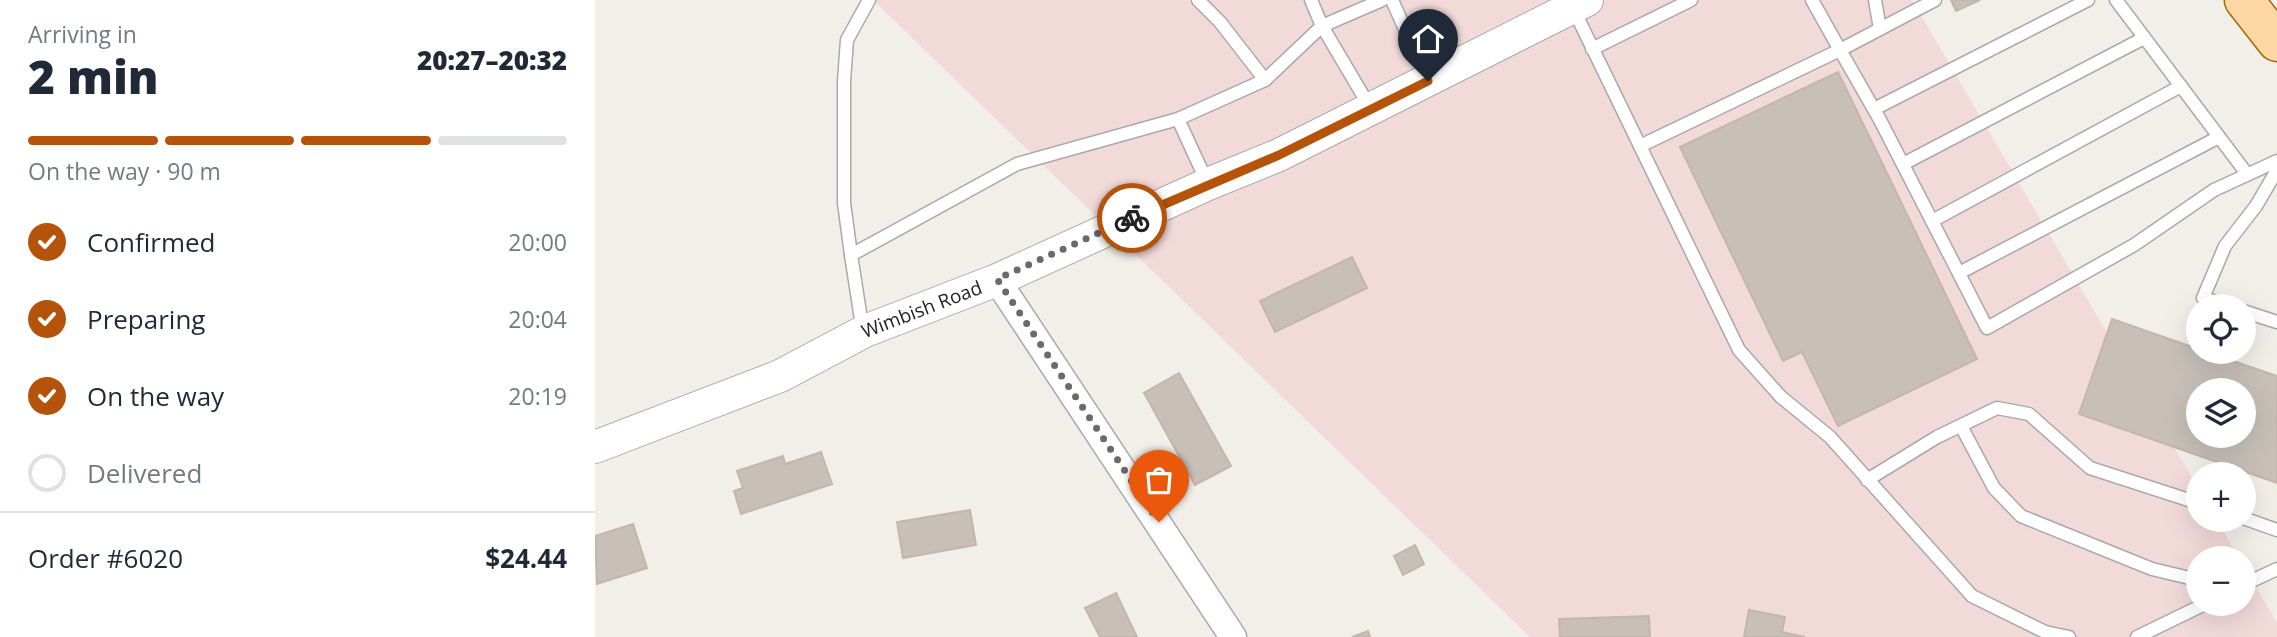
<!DOCTYPE html>
<html lang="en">
<head>
<meta charset="utf-8">
<style>
  :root { --surface:#fff; --page:#f6f6f7; --text:#1f2937; --muted:#747a83; --line:#e0e1e3; --accent:#b45309 }
  body { margin:0; font-family:"Open Sans",sans-serif; background:var(--page); color:var(--text); height:100vh; display:flex; flex-direction:column; font-size:26px; white-space:nowrap }
  * { box-sizing:border-box; margin:0 }
  p { font-size:23px; color:var(--muted) }
  .icon { flex:none; width:38px; height:38px; fill:none; stroke:currentColor; stroke-width:2; stroke-linecap:round; stroke-linejoin:round }
  .map { position:relative; flex:1; overflow:hidden }
  .details { display:flex; flex-direction:column; background:var(--surface); width:595px }
  .details>* { flex:none }
  .tools { position:absolute; left:1591px; top:294px; display:grid; gap:14px }
  .tools a { display:grid; place-items:center; width:70px; height:70px; border-radius:50%; background:var(--surface); box-shadow:0 7px 28px #0002; font-size:35px }
  .pin { position:absolute; display:grid; place-items:center; width:60px; height:60px; color:#fff; margin:-72px -30px; border-radius:50% 50% 50% 0; rotate:-45deg; box-shadow:0 0 7px #0007 }
  .pin .icon { rotate:45deg }
  .courier { position:absolute; display:grid; place-items:center; width:70px; height:70px; margin:-35px; border:5px solid #b45309; border-radius:50%; background:#fff; color:#222; box-shadow:0 2px 9px #0007 }
  .overview em { font-style:normal; font-weight:800 }
  .overview div { display:flex; flex-direction:column-reverse }
  .overview { display:flex; align-items:center; justify-content:space-between; height:119px; padding:0 28px }
  h1 { font-size:46px; font-weight:800; line-height:52px }
  .bar { display:grid; grid-template-columns:repeat(4,1fr); gap:10px 7px; align-content:center; height:84px; padding:0 28px }
  .bar i { height:9px; border-radius:5px; background:var(--line) }
  .bar .active { background:var(--accent) }
  .bar p { grid-column:span 4 }
  .line { display:flex; align-items:center; gap:18px; padding:0 28px; border-top:2px solid var(--line) }
  .line div { flex:1 }
  ol { padding:0 28px; list-style:none }
  li { display:flex; align-items:center; gap:21px; height:77px }
  li p { margin-inline-start:auto }
  li .icon { padding:7px; border-radius:50%; background:var(--accent); color:#fff; stroke-width:4 }
  li:last-child { color:var(--muted) }
  li i { width:38px; height:38px; border:4px solid var(--line); border-radius:50% }
  main { display:flex; flex:1; min-height:0 }
  .map>svg:first-child { display:block }
  .commercial { fill:#f2dad9 }
  .building { fill:#c7bfb8; stroke:#c4b6ab; stroke-width:2; fill-rule:evenodd }
  .lines { fill:none; stroke-linecap:round; stroke-linejoin:round }
  .service-casing { stroke:#a9a9a9; stroke-width:15 }
  .minor-casing { stroke:#a9a9a9; stroke-width:29 }
  .tertiary-casing { stroke:#a9a9a9; stroke-width:34 }
  .primary-casing { stroke:#a06b00; stroke-width:41 }
  .service { stroke:#fff; stroke-width:12 }
  .minor { stroke:#fff; stroke-width:26 }
  .tertiary { stroke:#fff; stroke-width:32 }
  .primary { stroke:#fcd6a4; stroke-width:38 }
  .done { stroke:#6b6a68; stroke-width:7; stroke-dasharray:0 12.6 }
  .route { stroke:#b45309; stroke-width:9 }
  .labels { text-anchor:middle; dominant-baseline:central; stroke-width:5; stroke-linejoin:round; paint-order:stroke }
  .street-label { font-size:19px; fill:#222; stroke:#fff }
</style>
</head>
<body>
<main>
<section class="details">
<div class="overview"><div><h1>2 min</h1><p>Arriving in</p></div><em>20:27–20:32</em></div>
<div class="bar"><i class="active"></i><i class="active"></i><i class="active"></i><i></i><p>On the way · 90 m</p></div>
<ol>
<li><svg class="icon" aria-label="check" viewBox="0 0 24 24"><path d="M5 12l5 5 9-10"/></svg>Confirmed<p>20:00</p></li>
<li><svg class="icon" aria-label="check" viewBox="0 0 24 24"><path d="M5 12l5 5 9-10"/></svg>Preparing<p>20:04</p></li>
<li><svg class="icon" aria-label="check" viewBox="0 0 24 24"><path d="M5 12l5 5 9-10"/></svg>On the way<p>20:19</p></li>
<li><i></i>Delivered</li>
</ol>
<div class="line" style="height:91px"><div>Order #6020</div><b>$24.44</b></div>
</section>
<div class="map">
<svg width="1682" height="637" viewBox="0 0 1682 637">
  <rect width="100%" height="100%" fill="#f2efe9"/>
  <path class="commercial" d="M278 0H1317L1603 488V520H1622L1644 558H1603V604H1648L1649 566 1682 623V637H935Z"/>
  <g class="building">
    <path d="M1356 0H1385L1361 11Z"/>
    <path d="M1243 72 1382 359 1243 426 1207 352 1188 361 1085 147Z"/>
    <path d="M757 257 772 288 680 332 665 301Z"/>
    <path d="M1517 319 1603 349V352H1612L1682 376V483L1484 414ZM1603 390H1648V436H1603Z"/>
    <path d="M584 373 636 466 600 485 549 393Z"/>
    <path d="M226 452 237 484 146 514 139 491 148 488 142 471 188 456 190 464Z"/>
    <path d="M375 510 381 545 308 558 302 522Z"/>
    <path d="M38 524 52 568 2 584 0 536Z"/>
    <path d="M820 545 829 564 808 575 799 556Z"/>
    <path d="M521 593 542 637H505L490 608Z"/>
    <path d="M1154 610 1190 617 1187 632 1210 637H1149Z"/>
    <path d="M1054 616 1055 637H965L964 619Z"/>
    <path d="M773 631 775 637H757Z"/>
  </g>
  <g class="lines">
    <defs>
      <g id="service">
        <path d="M603 0 625 22 670 80"/>
        <path d="M716 0 727 26 776 109"/>
        <path d="M797 0 833 81"/>
        <path d="M1217 0 1245 50 1340 0"/>
        <path d="M1280 0 1285 29"/>
        <path d="M1521 0 1652 174"/>
        <path d="M978 8 1045 146 1245 50 1285 120 1392 328 1539 245 1619 190 1682 161"/>
        <path d="M997 49 1096 0"/>
        <path d="M1279 109 1493 0"/>
        <path d="M583 119 612 182"/>
        <path d="M1045 146 1144 350 1186 397 1235 437 1377 596 1450 632 1474 637"/>
        <path d="M1308 164 1549 38"/>
        <path d="M1337 221 1586 86"/>
        <path d="M256 255 249 203V81L252 40 274 0"/>
        <path d="M1364 273 1624 137"/>
        <path d="M1634 306 1608 298 1630 246 1661 206 1682 170"/>
        <path d="M1648 311 1682 322"/>
        <path d="M268 332 256 255 422 164 583 119 670 80 727 26 787 0"/>
        <path d="M1366 426 1399 488 1426 516 1557 569 1603 580"/>
        <path d="M1272 480 1342 437 1402 408 1434 414 1495 468 1603 503"/>
        <path d="M1648 518 1682 530"/>
        <path d="M1648 585 1682 569"/>
        <path d="M1542 637 1610 604"/>
      </g>
      <path id="minor" d="M402 280 638 637"/>
      <g id="tertiary">
        <path id="s1" d="M0 447 185 376 270 331 402 280 613 184 684 155 992 0"/>
      </g>
      <path id="primary" d="M1649 0 1682 42"/>
    </defs>
    <use href="#service" class="service-casing"/>
    <use href="#minor" class="minor-casing"/>
    <use href="#tertiary" class="tertiary-casing"/>
    <use href="#primary" class="primary-casing"/>
    <use href="#service" class="service"/>
    <use href="#minor" class="minor"/>
    <use href="#tertiary" class="tertiary"/>
    <use href="#primary" class="primary"/>
  </g>
  <g class="lines">
    <path class="done" d="M537 218 402 279 564 522"/>
    <path class="route" d="M537 218 684 155 833 81"/>
  </g>
  <g class="labels">
    <g class="street-label">
      <text stroke="none"><textPath href="#s1" startOffset="355">Wimbish Road</textPath></text>
    </g>
  </g>
</svg>
<div class="tools">
<a><svg class="icon" aria-label="locate" viewBox="0 0 24 24"><circle cx="12" cy="12" r="6"/><path d="M12 2v4M12 18v4M2 12h4M18 12h4"/></svg></a>
<a><svg class="icon" aria-label="layers" viewBox="0 0 24 24"><path d="M12 4l9 5-9 5-9-5zM3 14l9 5 9-5"/></svg></a>
<a>+</a>
<a>−</a>
</div>
<div class="pin" style="left:564px;top:522px;background:#ea580c"><svg class="icon" aria-label="bag" viewBox="0 0 24 24"><path d="M5 8h14l-1 12H6zM9 8a3 3 0 0 1 6 0"/></svg></div>
<div class="pin" style="left:833px;top:81px;background:#1f2937"><svg class="icon" aria-label="home" viewBox="0 0 24 24"><path d="M3 11l9-7 9 7M6 9v11h12V9"/></svg></div>
<div class="courier" style="left:537px;top:218px"><svg class="icon" aria-label="bike" viewBox="0 0 24 24"><circle cx="6" cy="16" r="4"/><circle cx="18" cy="16" r="4"/><path d="M6 16l4-8h5l3 8M10 8l3 8H6M13 5h3"/></svg></div>
</div>
</main>
</body>
</html>
